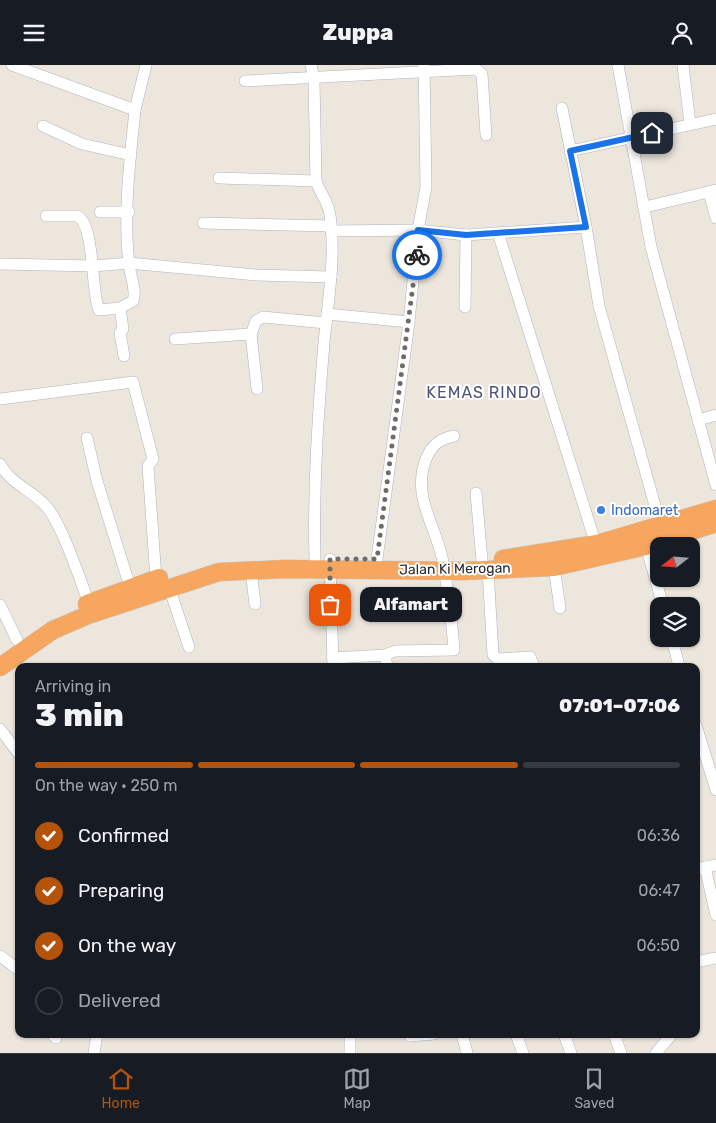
<!DOCTYPE html>
<html lang="en">
<head>
<meta charset="utf-8">
<style>
  :root { --surface:#171b24; --page:#20242c; --text:#f1f3f6; --muted:#9ea1a6; --line:#363941; --accent:#b45309 }
  body { margin:0; font-family:Rubik,sans-serif; background:var(--page); color:var(--text); height:100vh; display:flex; flex-direction:column; font-size:19px; white-space:nowrap }
  * { box-sizing:border-box; margin:0 }
  p { font-size:16px; color:var(--muted) }
  .icon { flex:none; width:28px; height:28px; fill:none; stroke:currentColor; stroke-width:2; stroke-linecap:round; stroke-linejoin:round }
  .map { position:relative; flex:1; overflow:hidden }
  .side { position:absolute; left:15px; top:598px; width:685px; height:375px; display:flex; flex-direction:column; background:var(--surface); border-radius:10px; box-shadow:0 1px 4px #0004 }
  .side>* { flex:none }
  .needle { width:32px; rotate:253deg }
  .buttons { position:absolute; left:650px; top:472px; display:grid; gap:10px }
  .buttons a { display:grid; place-items:center; width:50px; height:50px; border-radius:10px; background:var(--surface); box-shadow:0 1px 4px #0004; font-size:25px }
  .pin { position:absolute; display:grid; place-items:center; width:42px; height:42px; color:#fff; margin:-21px; border-radius:10px; box-shadow:0 2px 8px #0006 }
  .courier { position:absolute; display:grid; place-items:center; width:50px; height:50px; margin:-25px; border:4px solid #1a73e8; border-radius:50%; background:#fff; color:#222; box-shadow:0 1px 6px #0007 }
  .bubble { position:absolute; height:35px; border-radius:10px; background:var(--surface); box-shadow:0 1px 4px #0004; font-size:16px; font-weight:800; line-height:35px; text-align:center }
  .overview em { font-style:normal; font-weight:800 }
  .overview div { display:flex; flex-direction:column-reverse }
  .overview { display:flex; align-items:center; justify-content:space-between; height:85px; padding:0 20px }
  h1 { font-size:32px; font-weight:800; line-height:38px }
  .bar { display:grid; grid-template-columns:repeat(4,1fr); gap:8px 5px; align-content:center; height:60px; padding:0 20px }
  .bar i { height:6px; border-radius:4px; background:var(--line) }
  .bar .active { background:var(--accent) }
  .bar p { grid-column:span 4 }
  ol { padding:0 20px; list-style:none }
  li { display:flex; align-items:center; gap:15px; height:55px }
  li p { margin-inline-start:auto }
  li .icon { padding:5px; border-radius:50%; background:var(--accent); color:#fff; stroke-width:4 }
  li:last-child { color:var(--muted) }
  li i { width:28px; height:28px; border:2px solid var(--line); border-radius:50% }
  header { display:flex; justify-content:space-between; align-items:center; height:65px; padding:0 20px; background:var(--surface); font-size:22px; font-weight:800 }
  .dock { display:flex; justify-content:space-around; align-items:center; height:70px; border-top:1px solid var(--line); background:var(--surface); font-size:14px; color:var(--muted) }
  .dock a { display:grid; justify-items:center; gap:2px }
  .dock .active { color:var(--accent) }
  .map>svg:first-child { display:block }
  .lines { fill:none; stroke-linecap:round; stroke-linejoin:round }
  .minor-casing { stroke:#b0b3bd; stroke-width:12 }
  .highway-casing { stroke:#c8c8c8; stroke-width:19 }
  .minor { stroke:#fff; stroke-width:11 }
  .highway { stroke:#f6a65e; stroke-width:18 }
  .done { stroke:#6e6c69; stroke-width:5; stroke-dasharray:0 9 }
  .route { stroke:#1a73e8; stroke-width:6 }
  .shop-dot { fill:#3f7fe0; stroke:#fff; stroke-width:2 }
  .labels { text-anchor:middle; dominant-baseline:central; stroke-width:4; stroke-linejoin:round; paint-order:stroke }
  .shop-label { font-size:14px; fill:#366cbe; stroke:#fff; text-anchor:start }
  .street-label { font-size:14px; fill:#2a2a2a; stroke:#fff }
  .quarter-label { font-size:16px; letter-spacing:1px; fill:#4d5379; stroke:#fff }
</style>
</head>
<body>
<header><svg class="icon" aria-label="menu" viewBox="0 0 24 24"><path d="M4 6h16M4 12h16M4 18h16"/></svg>Zuppa<svg class="icon" aria-label="person" viewBox="0 0 24 24"><circle cx="12" cy="8" r="4"/><path d="M4 21q1-7 8-7t8 7"/></svg></header>
<div class="map">
<svg width="716" height="988" viewBox="0 0 716 988">
  <rect width="100%" height="100%" fill="#ece6dd"/>
  <g class="lines">
    <defs>
      <g id="minor">
        <path d="M12 0 135 45C130 95 123 149 129 199 130 210 137 226 133 236L120 243 99 245C91 228 95 158 77 151H46"/>
        <path d="M311 0 314 15 316 116C320 129 328 135 330 150 336 192 328 236 324 278 318 350 313 422 315 494"/>
        <path d="M618 0 651 182 716 420"/>
        <path d="M683 0 690 59"/>
        <path d="M245 16 476 4 482 9 486 70"/>
        <path d="M562 43 586 162 599 241 661 462"/>
        <path d="M135 45 146 0"/>
        <path d="M43 61 82 79 131 90"/>
        <path d="M570 86 716 54"/>
        <path d="M219 113 316 116"/>
        <path d="M709 127 716 153"/>
        <path d="M645 142 716 125"/>
        <path d="M100 147H129"/>
        <path d="M203 158 331 161"/>
        <path d="M331 166 418 165 466 170"/>
        <path d="M500 174 598 486"/>
        <path d="M0 199 94 201 129 198 257 210 331 212"/>
        <path d="M465 242 466 170 586 162"/>
        <path d="M120 243 123 264 120 268 124 291"/>
        <path d="M327 249 409 257"/>
        <path d="M251 269 257 324"/>
        <path d="M175 274 251 269 256 256 263 252 326 258"/>
        <path d="M0 334 133 317 153 394 148 401 156 514"/>
        <path d="M698 355 716 350"/>
        <path d="M87 373 97 416 130 522"/>
        <path d="M0 399C10 418 31 425 45 440 61 456 80 515 89 538"/>
        <path d="M476 428 482 495"/>
        <path d="M646 481 663 541"/>
        <path d="M330 494 333 601"/>
        <path d="M377 494 409 257 418 165 426 122 424 0"/>
        <path d="M554 502 560 543"/>
        <path d="M251 505 255 539"/>
        <path d="M488 505 493 590 498 594 530 592 534 601"/>
        <path d="M169 522 189 582"/>
        <path d="M0 540 17 575"/>
        <path d="M672 574 679 601"/>
        <path d="M385 590 395 586 454 585C452 556 448 526 443 497 437 462 411 432 426 394 432 380 439 374 454 371"/>
        <path d="M333 593 385 590 387 601"/>
        <path d="M696 660 716 725"/>
        <path d="M0 664 19 689"/>
        <path d="M705 802 716 850"/>
        <path d="M696 804 716 800"/>
        <path d="M0 891 19 905"/>
        <path d="M696 897 716 893"/>
        <path d="M52 969 56 973"/>
        <path d="M462 969 467 988"/>
        <path d="M516 969 523 988"/>
        <path d="M564 969 571 988"/>
        <path d="M614 969 621 988"/>
        <path d="M410 971 434 969"/>
        <path d="M94 988 97 969"/>
        <path d="M350 988V969"/>
        <path d="M656 988 672 969"/>
      </g>
      <g id="highway">
        <path d="M503 494 597 479 716 444"/>
        <path d="M87 539 159 513"/>
        <path d="M0 602 53 565 88 550 219 507 285 504 462 506 554 502 646 481 716 458"/>
      </g>
    </defs>
    <use href="#minor" class="minor-casing"/>
    <use href="#highway" class="highway-casing"/>
    <use href="#minor" class="minor"/>
    <use href="#highway" class="highway"/>
  </g>
  <g class="lines">
    <path class="done" d="M330 540V494H377L417 190"/>
    <path class="route" d="M417 190 418 165 466 170 586 162 570 86 652 68"/>
  </g>
  <circle class="shop-dot" cx="601" cy="445" r="5"/>
  <g class="labels">
    <g class="shop-label">
      <text x="611" y="445">Indomaret</text>
    </g>
    <g class="street-label">
      <text transform="translate(455 504) rotate(-1)">Jalan Ki Merogan</text>
    </g>
    <g class="quarter-label">
      <text x="484" y="327">KEMAS RINDO</text>
    </g>
  </g>
</svg>
<div class="buttons">
<a><svg class="needle" viewBox="-14 -14 28 28"><path d="M0-13l5 13h-10z" fill="#e53935"/><path d="M0 13l5-13h-10z" fill="#9ea1a6"/></svg></a>
<a><svg class="icon" aria-label="layers" viewBox="0 0 24 24"><path d="M12 4l9 5-9 5-9-5zM3 14l9 5 9-5"/></svg></a>
</div>
<div class="pin" style="left:330px;top:540px;background:#ea580c"><svg class="icon" aria-label="bag" viewBox="0 0 24 24"><path d="M5 8h14l-1 12H6zM9 8a3 3 0 0 1 6 0"/></svg></div>
<div class="pin" style="left:652px;top:68px;background:#1f2937"><svg class="icon" aria-label="home" viewBox="0 0 24 24"><path d="M3 11l9-7 9 7M6 9v11h12V9"/></svg></div>
<div class="courier" style="left:417px;top:190px"><svg class="icon" aria-label="bike" viewBox="0 0 24 24"><circle cx="6" cy="16" r="4"/><circle cx="18" cy="16" r="4"/><path d="M6 16l4-8h5l3 8M10 8l3 8H6M13 5h3"/></svg></div>
<div class="bubble" style="left:360px;top:522px;width:102px">Alfamart</div>
<section class="side">
<div class="overview"><div><h1>3 min</h1><p>Arriving in</p></div><em>07:01–07:06</em></div>
<div class="bar"><i class="active"></i><i class="active"></i><i class="active"></i><i></i><p>On the way · 250 m</p></div>
<ol>
<li><svg class="icon" aria-label="check" viewBox="0 0 24 24"><path d="M5 12l5 5 9-10"/></svg>Confirmed<p>06:36</p></li>
<li><svg class="icon" aria-label="check" viewBox="0 0 24 24"><path d="M5 12l5 5 9-10"/></svg>Preparing<p>06:47</p></li>
<li><svg class="icon" aria-label="check" viewBox="0 0 24 24"><path d="M5 12l5 5 9-10"/></svg>On the way<p>06:50</p></li>
<li><i></i>Delivered</li>
</ol>
</section>
</div>
<nav class="dock">
<a class="active"><svg class="icon" aria-label="home" viewBox="0 0 24 24"><path d="M3 11l9-7 9 7M6 9v11h12V9"/></svg>Home</a>
<a><svg class="icon" aria-label="map" viewBox="0 0 24 24"><path d="M3 6l6-2 6 2 6-2v14l-6 2-6-2-6 2zM9 4v14M15 6v14"/></svg>Map</a>
<a><svg class="icon" aria-label="saved" viewBox="0 0 24 24"><path d="M7 4h10v16l-5-4-5 4z"/></svg>Saved</a>
</nav>
</body>
</html>
